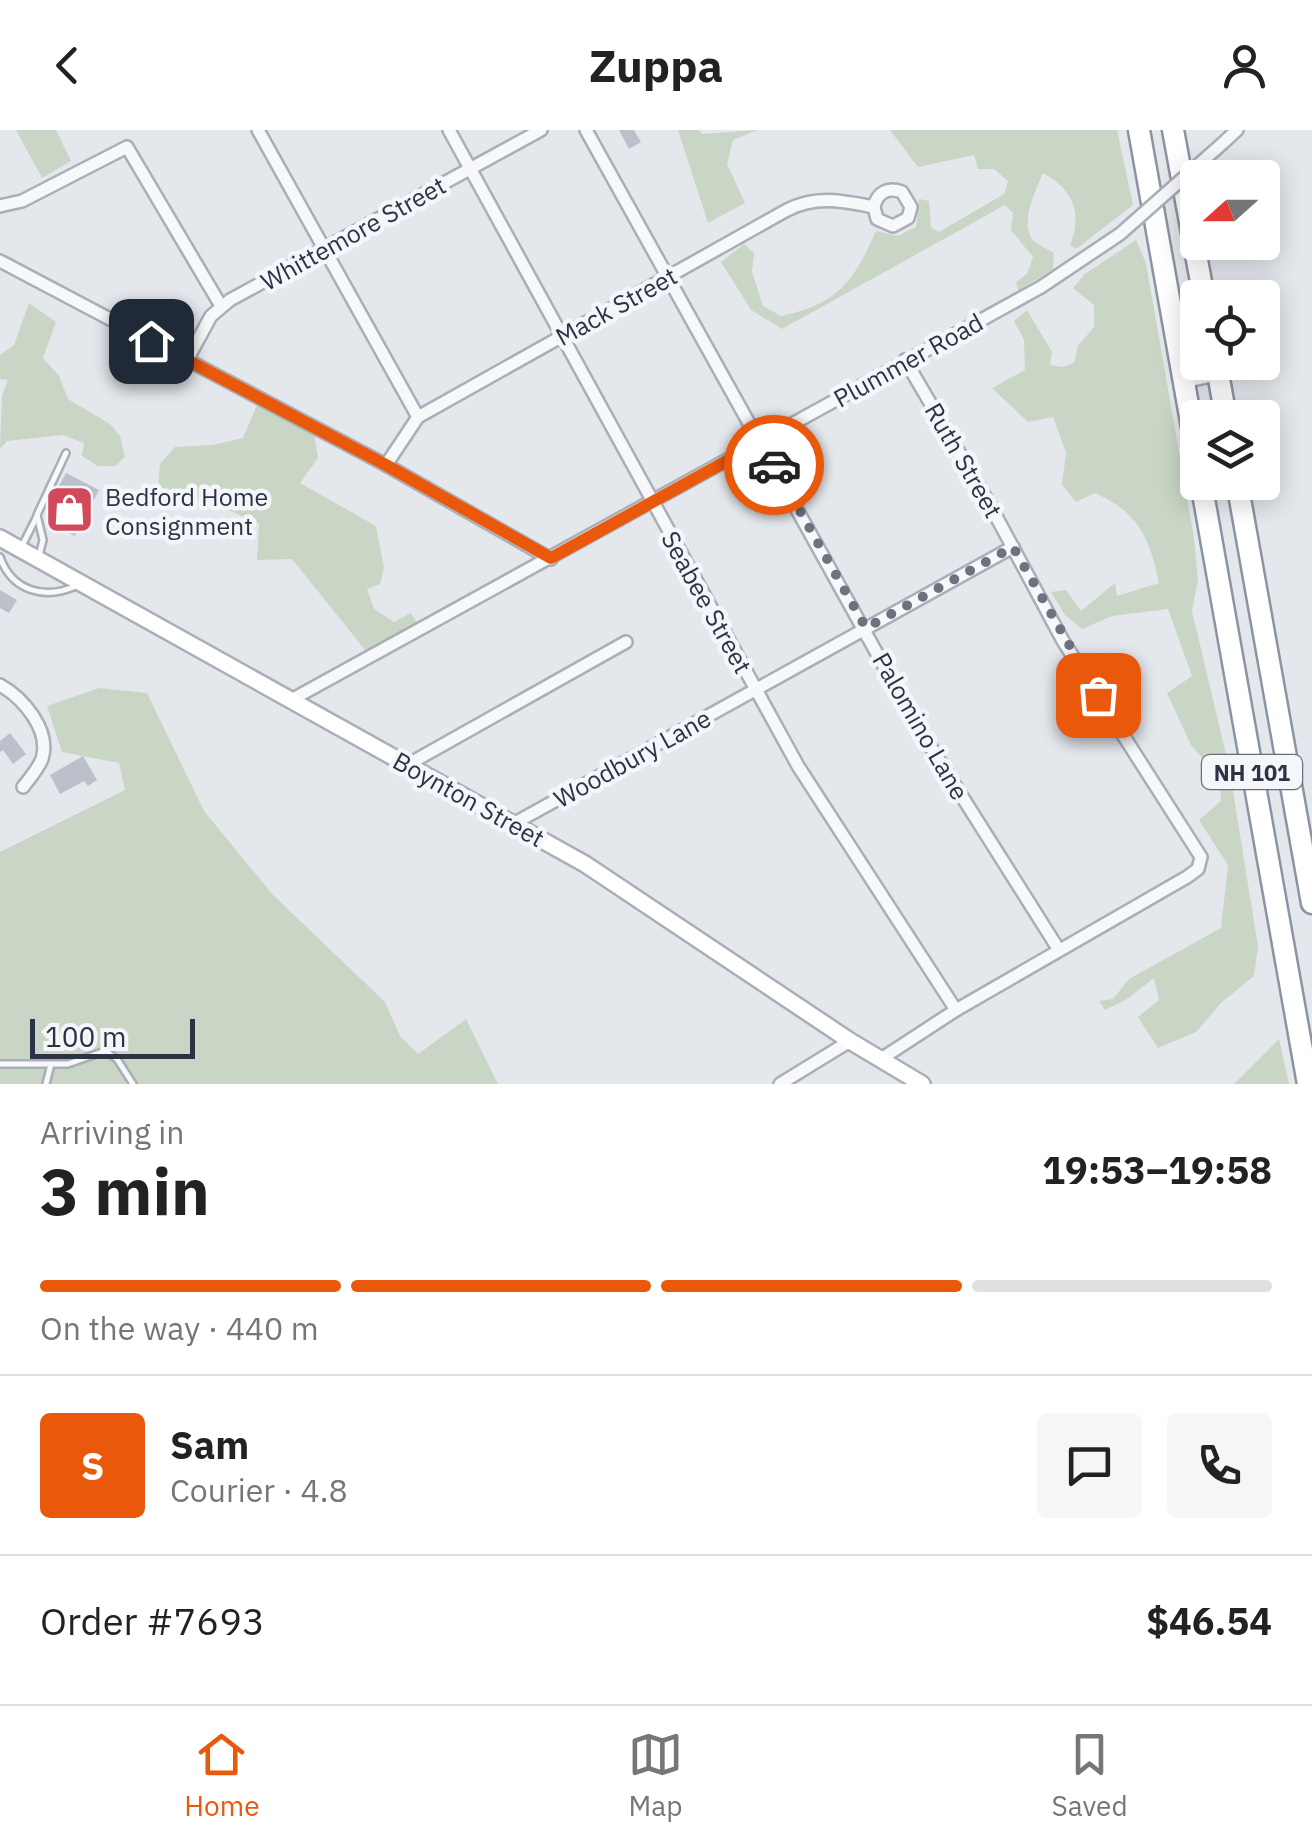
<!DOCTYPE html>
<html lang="en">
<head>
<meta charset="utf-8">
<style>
  :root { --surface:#fff; --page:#f6f6f6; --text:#222; --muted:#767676; --line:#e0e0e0; --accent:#ea580c }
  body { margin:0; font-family:"IBM Plex Sans",sans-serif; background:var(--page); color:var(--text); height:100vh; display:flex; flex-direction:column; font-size:38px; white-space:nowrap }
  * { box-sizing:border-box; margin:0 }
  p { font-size:32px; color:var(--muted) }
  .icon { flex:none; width:55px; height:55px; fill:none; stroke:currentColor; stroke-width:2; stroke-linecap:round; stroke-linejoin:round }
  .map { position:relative; height:954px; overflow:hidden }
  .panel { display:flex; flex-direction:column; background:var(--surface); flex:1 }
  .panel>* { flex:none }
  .needle { width:65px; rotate:249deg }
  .fabs { position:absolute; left:1180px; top:30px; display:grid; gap:20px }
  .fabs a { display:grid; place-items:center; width:100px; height:100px; border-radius:10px; background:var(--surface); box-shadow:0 5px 25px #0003; font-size:50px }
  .scale { position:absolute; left:30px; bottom:25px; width:165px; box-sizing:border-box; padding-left:10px; border:5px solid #2b3445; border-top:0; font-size:28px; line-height:35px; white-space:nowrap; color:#2b3445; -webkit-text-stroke:8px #f4f6f9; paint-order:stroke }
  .pin { position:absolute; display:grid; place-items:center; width:85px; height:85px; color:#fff; margin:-42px; border-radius:20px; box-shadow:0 5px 15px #0006 }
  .courier { position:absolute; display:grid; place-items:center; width:100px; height:100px; margin:-50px; border:8px solid #ea580c; border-radius:50%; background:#fff; color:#222; box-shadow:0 2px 12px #0007 }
  .summary em { font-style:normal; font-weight:700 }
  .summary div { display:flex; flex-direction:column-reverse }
  .summary { display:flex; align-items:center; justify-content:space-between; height:170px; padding:0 40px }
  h1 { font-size:65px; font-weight:700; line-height:75px }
  .bar { display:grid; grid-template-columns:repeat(4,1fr); gap:15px 10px; align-content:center; height:120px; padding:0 40px }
  .bar i { height:12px; border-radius:8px; background:var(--line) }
  .bar .current { background:var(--accent) }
  .bar p { grid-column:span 4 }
  .line { display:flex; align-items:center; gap:25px; padding:0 40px; border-top:2px solid var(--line) }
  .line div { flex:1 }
  .round { display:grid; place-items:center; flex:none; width:105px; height:105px; border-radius:10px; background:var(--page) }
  header { display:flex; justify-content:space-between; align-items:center; height:130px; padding:0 40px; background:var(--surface); font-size:45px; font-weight:700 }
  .dock { display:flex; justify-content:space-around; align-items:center; height:140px; border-top:2px solid var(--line); background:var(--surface); font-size:28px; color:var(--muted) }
  .dock a { display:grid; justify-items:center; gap:5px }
  .dock .current { color:var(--accent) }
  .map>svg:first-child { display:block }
  .green { fill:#c9d6c5 }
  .building { fill:#bbc0ca }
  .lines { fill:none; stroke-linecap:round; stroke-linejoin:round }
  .lane-casing { stroke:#a9aeb7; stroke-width:10 }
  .street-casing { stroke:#a9aeb7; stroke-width:16 }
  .secondary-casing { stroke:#a9aeb7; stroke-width:20 }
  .highway-casing { stroke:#8b94a3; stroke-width:25 }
  .lane { stroke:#f7f8fa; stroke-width:5 }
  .street { stroke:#f7f8fa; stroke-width:11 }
  .secondary { stroke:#fff; stroke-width:15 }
  .highway { stroke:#fff; stroke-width:20 }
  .street-bridge-casing { stroke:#a9aeb7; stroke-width:16; stroke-linecap:butt }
  .street-bridge { stroke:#f7f8fa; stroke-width:11 }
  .done { stroke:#6c737f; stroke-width:10; stroke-dasharray:0 18 }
  .route { stroke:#ea580c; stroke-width:12 }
  .labels { text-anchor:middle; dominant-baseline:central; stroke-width:9; stroke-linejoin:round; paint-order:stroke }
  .shield { fill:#f4f6f9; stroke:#676e7b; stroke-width:2.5 }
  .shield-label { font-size:22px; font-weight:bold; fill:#2b3445 }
  .street-label { font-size:25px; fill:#2b3445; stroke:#f4f6f9 }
  .poi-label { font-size:25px; fill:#2b3445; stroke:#f4f6f9; text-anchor:start }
</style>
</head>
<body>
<header><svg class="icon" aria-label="back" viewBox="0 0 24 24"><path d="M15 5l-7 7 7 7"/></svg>Zuppa<svg class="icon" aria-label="person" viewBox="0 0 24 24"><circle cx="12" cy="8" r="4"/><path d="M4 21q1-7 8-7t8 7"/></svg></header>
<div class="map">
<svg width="1312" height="954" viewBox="0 0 1312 954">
  <rect width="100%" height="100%" fill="#e4e7ec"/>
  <g class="green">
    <path d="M16 0H56L71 31 42 48Z"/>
    <path d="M678 0H699L702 4 757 0 733 10 727 34 745 73 708 93Z"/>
    <path d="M890 0H1117L1133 75 1076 119 1070 115C1083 83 1073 59 1043 43 1036 60 1020 91 1032 109 1036 114 1048 119 1054 123L1053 139 1018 161 1016 152 1027 144 1033 127 1011 100 1013 83 1005 75 782 199 751 180 721 132 744 114 754 123 752 142 763 176 781 186C838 174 854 151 876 101L898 106 916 97 919 69 929 71 931 97 939 102 1004 64 1008 51 994 39H978L974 25 918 37Z"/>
    <path d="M1136 110 1146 133 1194 408 1198 450 1192 481 1229 637 1258 816 1254 846 1222 872 1196 902 1158 918 1138 887 1159 870 1154 848 1127 869 1105 880 1099 871 1113 869 1129 849 1221 798 1228 735 1199 690 1221 671 1220 648 1191 615 1167 563 1192 546 1168 479 1112 486 1082 499 1065 485 1051 462 1066 460 1081 481 1115 453 1117 466 1159 453C1150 408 1138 382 1095 363L1076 372 1062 355 1066 323 1053 287 1028 292 992 258 1025 240 1024 210 1014 191 1027 180 1052 222 1050 235 1062 237 1074 233 1078 216 1094 197V175L1073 158 1085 144Z"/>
    <path d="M29 173 56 192 43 228 59 246 68 269 110 294 120 306 125 327 115 336H98L82 326 84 313 63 305 7 311 0 319 2 266 8 250 0 249V225L14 215Z"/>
    <path d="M258 273 314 303 318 328 300 353 376 396 384 438 380 454 367 459 374 479 394 492 411 483 418 495 366 521 292 429 257 430 259 394 207 370H180L158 355 160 334 175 317 213 315 243 308Z"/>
    <path d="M99 558 147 563 204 681 273 765 385 872 400 906 418 924 466 889 498 954H0V722L125 660 119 633 62 622 47 576Z"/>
    <path d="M1279 909 1289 954H1234Z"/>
  </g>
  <g class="building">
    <path d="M619 0H634L641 12 629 19Z"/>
    <path d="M66 343 99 360 75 406 48 393 59 373 52 369Z"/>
    <path d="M0 460 17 470 9 483 0 478Z"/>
    <path d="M10 603 26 624 13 634 3 620 0 622V611Z"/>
    <path d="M83 626 97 650 88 656 84 651 60 664 50 645Z"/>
  </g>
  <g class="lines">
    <defs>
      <g id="lane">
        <path d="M1192 253 1216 248"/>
        <path d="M21 418 36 388"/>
        <path d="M39 426 43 410 37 385 66 323"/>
        <path d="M0 427C12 461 44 470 76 456"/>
        <path d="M0 934H68L105 921 117 929 133 954"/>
        <path d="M46 954 51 934"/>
      </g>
      <g id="street">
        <path d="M258 0 418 287"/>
        <path d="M449 0 798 636 956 880"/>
        <path d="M586 0 915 592 1059 820"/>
        <path d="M1223 13 1237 0"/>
        <path d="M0 76 22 71 127 17 221 176"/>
        <path d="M0 131 386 335 551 429"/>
        <path d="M187 230 211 186 230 170 541 0"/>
        <path d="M386 335 418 287 787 80C817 65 842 71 874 77L877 89 893 96 908 88 911 77 902 62C888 57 877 62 874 77"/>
        <path d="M0 555C23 568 51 600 42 629 38 639 30 648 23 657"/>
        <path d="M291 570 1041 157 1120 104"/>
        <path d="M407 635 626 512"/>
        <path d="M513 694 1013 417"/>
        <path d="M881 929 956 880 1187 747 1198 739 1201 727 1063 511 990 375 905 230"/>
        <path d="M780 954 850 911"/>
      </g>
      <path id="secondary" d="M0 408 585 734 850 911 922 954"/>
      <g id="highway">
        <path d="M1139 0 1198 331"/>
        <path d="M1173 0 1204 168"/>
        <path d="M1216 232 1226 288"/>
        <path d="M1201 352 1308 954"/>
        <path d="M1237 352 1312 773"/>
      </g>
    </defs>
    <use href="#lane" class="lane-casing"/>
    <use href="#street" class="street-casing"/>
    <use href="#secondary" class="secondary-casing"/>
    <use href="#highway" class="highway-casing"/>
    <use href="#lane" class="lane"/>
    <use href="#street" class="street"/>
    <use href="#secondary" class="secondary"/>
    <use href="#highway" class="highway"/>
    <defs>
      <path id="street-bridge" d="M1120 104 1223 13"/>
    </defs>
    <use href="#street-bridge" class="street-bridge-casing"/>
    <use href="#street-bridge" class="street-bridge"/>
  </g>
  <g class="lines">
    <path class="done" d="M774 335 866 498 1013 417 1098 565"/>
    <path class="route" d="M151 211 386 335 551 428 761 312 774 335"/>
  </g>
  <defs>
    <symbol id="shop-square" viewBox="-11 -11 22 22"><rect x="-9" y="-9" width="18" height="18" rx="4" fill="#d1495b" stroke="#f4f6f9"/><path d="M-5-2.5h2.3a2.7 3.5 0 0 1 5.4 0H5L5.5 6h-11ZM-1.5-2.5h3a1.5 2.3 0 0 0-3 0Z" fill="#fff"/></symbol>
  </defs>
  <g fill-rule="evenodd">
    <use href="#shop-square" x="42" y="352" width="55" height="55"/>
  </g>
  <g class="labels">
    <rect class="shield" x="1202" y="625" width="100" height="34" rx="8"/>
    <g class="shield-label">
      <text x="1252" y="642">NH 101</text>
    </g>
    <g class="street-label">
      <text transform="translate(353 103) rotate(-29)">Whittemore Street</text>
      <text transform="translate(616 176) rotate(-29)">Mack Street</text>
      <text transform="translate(908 230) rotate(-29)">Plummer Road</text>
      <text transform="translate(964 330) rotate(60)">Ruth Street</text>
      <text transform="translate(707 472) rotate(61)">Seabee Street</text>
      <text transform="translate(921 596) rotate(60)">Palomino Lane</text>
      <text transform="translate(632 628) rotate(-29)">Woodbury Lane</text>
      <text transform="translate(469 669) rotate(29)">Boynton Street</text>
    </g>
    <g class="poi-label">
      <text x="105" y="366">Bedford Home<tspan x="105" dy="29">Consignment</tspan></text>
    </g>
  </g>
</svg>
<div class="fabs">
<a><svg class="needle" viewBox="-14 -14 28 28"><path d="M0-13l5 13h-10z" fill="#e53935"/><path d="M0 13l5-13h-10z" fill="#767676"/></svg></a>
<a><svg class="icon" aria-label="locate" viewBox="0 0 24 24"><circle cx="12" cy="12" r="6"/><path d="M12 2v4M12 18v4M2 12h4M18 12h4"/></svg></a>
<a><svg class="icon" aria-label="layers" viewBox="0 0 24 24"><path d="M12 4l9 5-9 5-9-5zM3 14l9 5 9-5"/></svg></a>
</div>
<div class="scale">100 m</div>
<div class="pin" style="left:1098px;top:565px;background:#ea580c"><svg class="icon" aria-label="bag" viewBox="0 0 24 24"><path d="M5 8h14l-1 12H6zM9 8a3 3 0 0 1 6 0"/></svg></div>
<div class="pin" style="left:151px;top:211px;background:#1f2937"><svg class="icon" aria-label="home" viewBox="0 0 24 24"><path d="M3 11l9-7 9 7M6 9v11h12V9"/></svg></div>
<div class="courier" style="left:774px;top:335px"><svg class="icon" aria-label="car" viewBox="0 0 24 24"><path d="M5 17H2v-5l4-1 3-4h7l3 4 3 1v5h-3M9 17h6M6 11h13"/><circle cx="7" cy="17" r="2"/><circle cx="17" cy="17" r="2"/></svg></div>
</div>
<section class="panel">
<div class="summary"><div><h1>3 min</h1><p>Arriving in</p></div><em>19:53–19:58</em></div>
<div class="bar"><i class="current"></i><i class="current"></i><i class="current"></i><i></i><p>On the way · 440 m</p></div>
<div class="line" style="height:180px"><b class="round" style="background:var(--accent);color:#fff">S</b><div><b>Sam</b><p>Courier · 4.8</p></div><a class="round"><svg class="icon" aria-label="chat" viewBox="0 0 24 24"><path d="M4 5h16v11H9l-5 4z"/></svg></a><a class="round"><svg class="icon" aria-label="phone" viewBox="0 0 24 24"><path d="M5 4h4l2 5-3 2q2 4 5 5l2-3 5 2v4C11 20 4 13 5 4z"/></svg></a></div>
<div class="line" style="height:130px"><div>Order #7693</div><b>$46.54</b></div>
</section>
<nav class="dock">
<a class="current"><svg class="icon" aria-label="home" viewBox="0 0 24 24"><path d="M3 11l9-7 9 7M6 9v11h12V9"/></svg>Home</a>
<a><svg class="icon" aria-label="map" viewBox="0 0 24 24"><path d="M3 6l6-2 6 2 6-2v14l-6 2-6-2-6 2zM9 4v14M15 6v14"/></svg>Map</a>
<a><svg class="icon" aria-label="saved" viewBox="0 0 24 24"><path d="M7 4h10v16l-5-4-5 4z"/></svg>Saved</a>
</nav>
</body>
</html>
